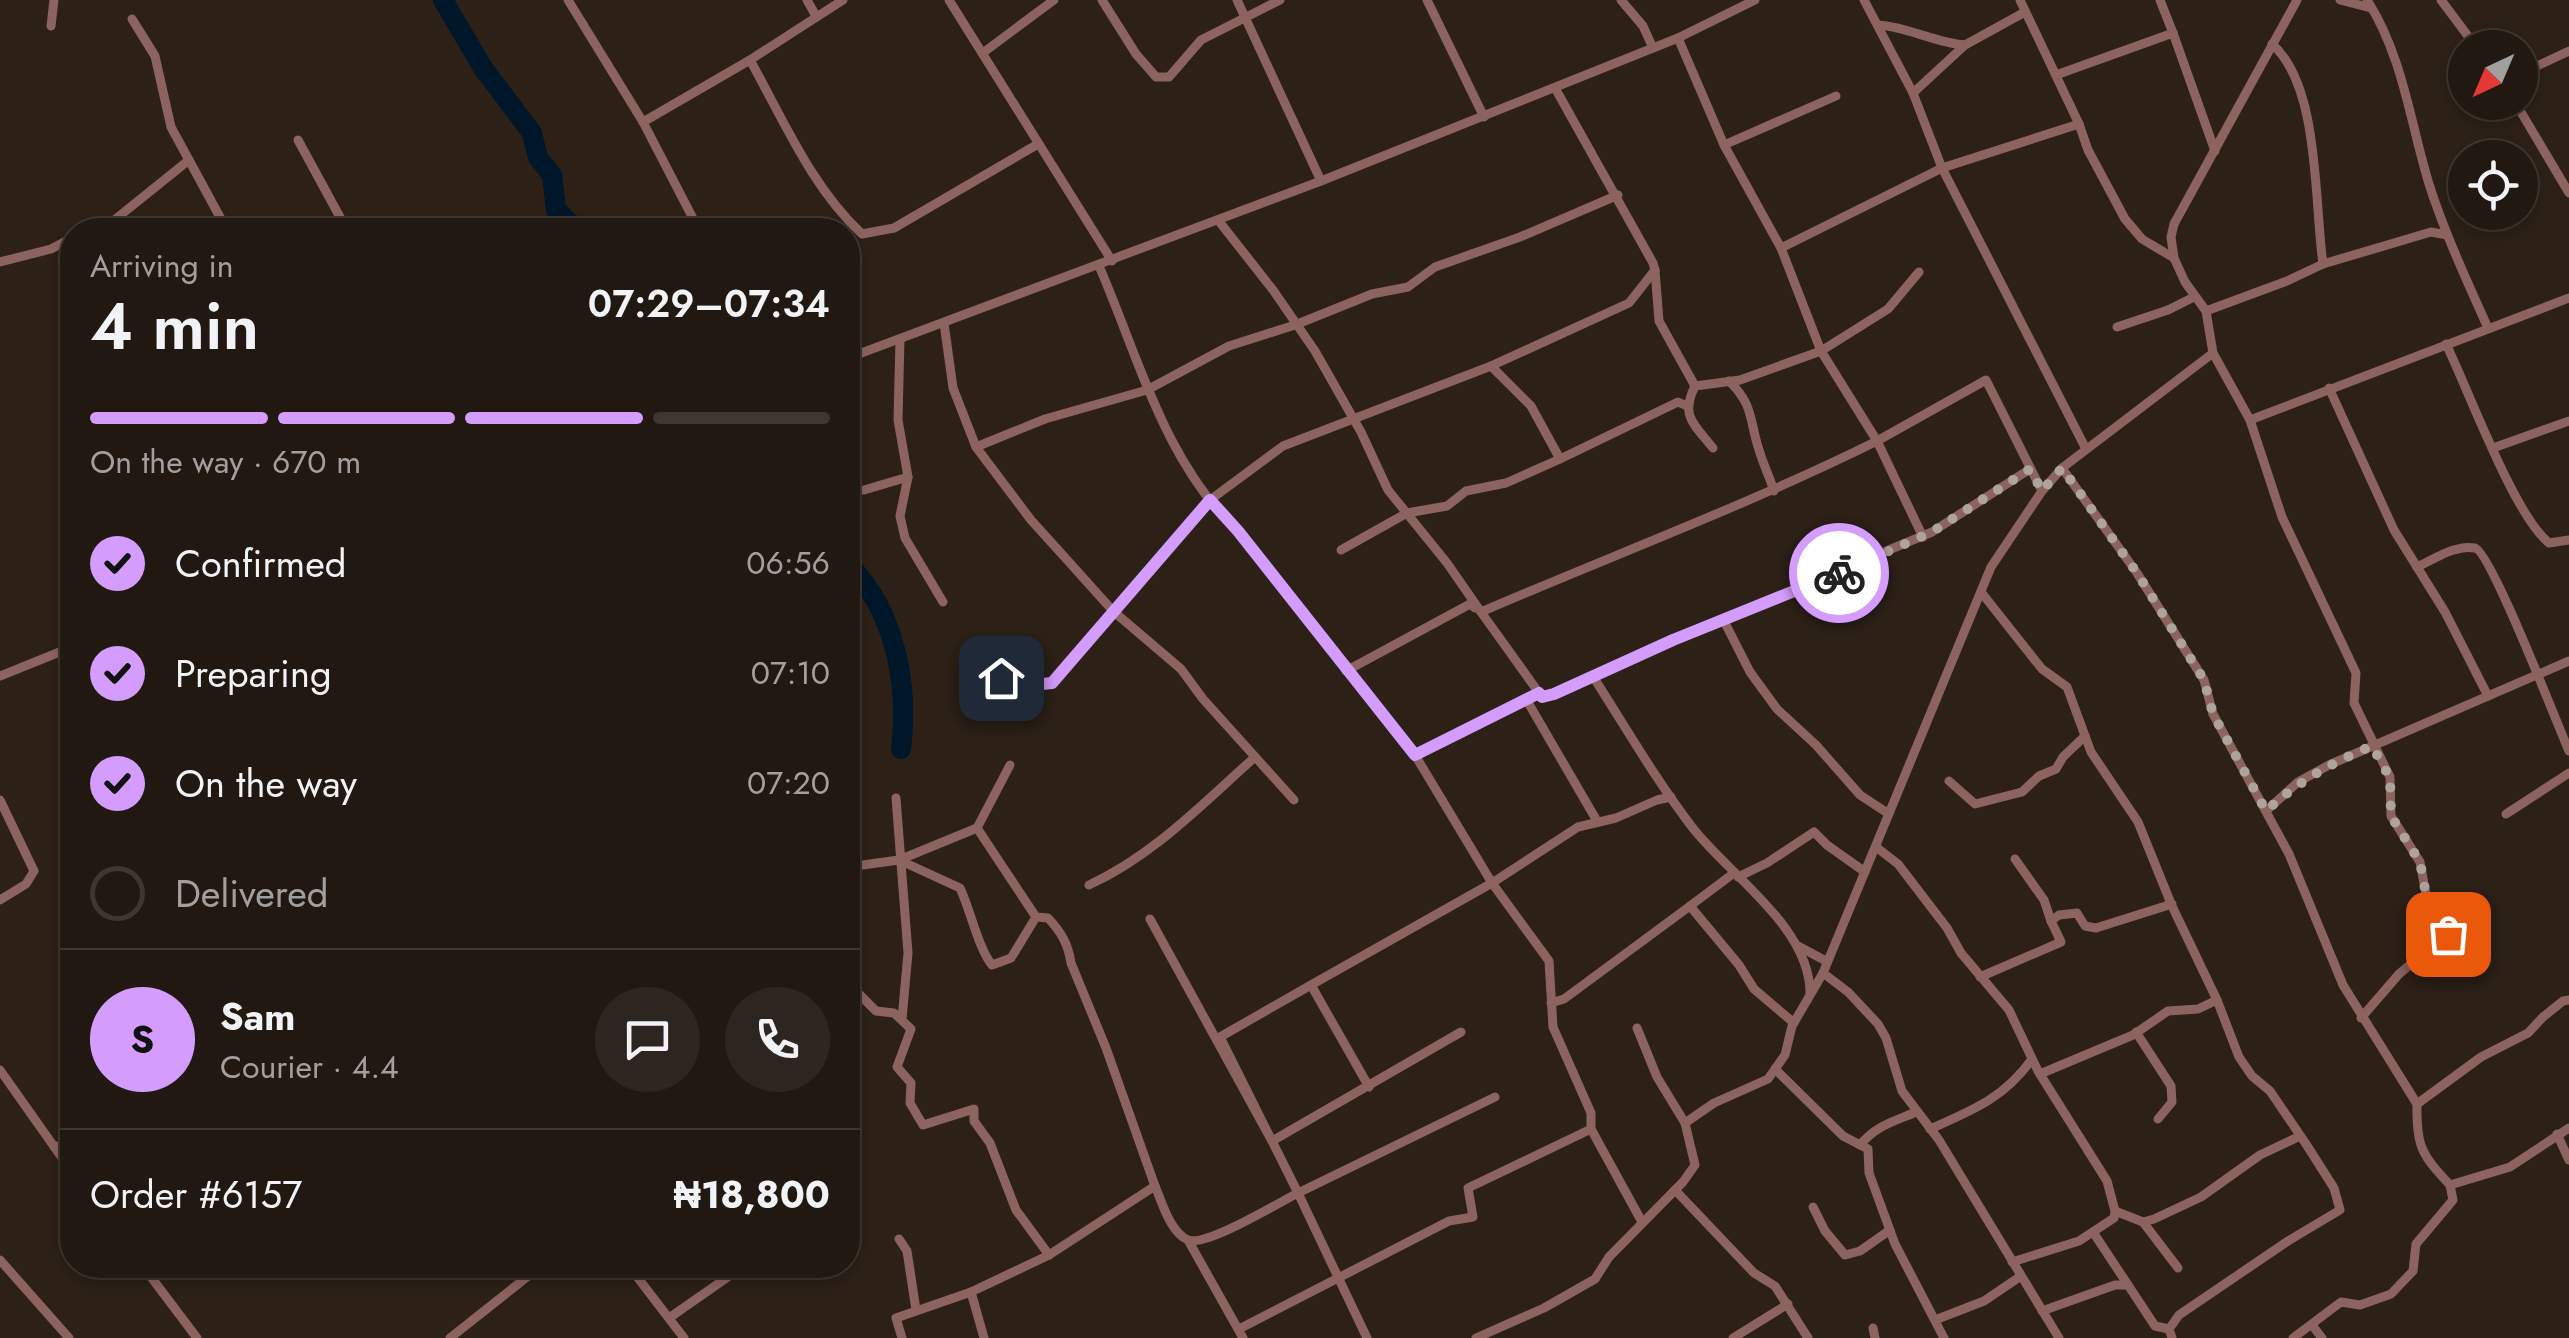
<!DOCTYPE html>
<html lang="en">
<head>
<meta charset="utf-8">
<style>
  :root { --surface:#211811; --page:#2d251f; --text:#f1f3f6; --muted:#a2a09f; --line:#3e3731; --accent:#d49cfc }
  body { margin:0; font-family:Jost,sans-serif; background:var(--page); color:var(--text); height:100vh; display:flex; flex-direction:column; font-size:38px; white-space:nowrap }
  * { box-sizing:border-box; margin:0 }
  p { font-size:32px; color:var(--muted) }
  .icon { flex:none; width:55px; height:55px; fill:none; stroke:currentColor; stroke-width:2; stroke-linecap:round; stroke-linejoin:round }
  .map { position:relative; flex:1; overflow:hidden }
  .details { position:absolute; left:60px; top:218px; width:800px; height:1060px; display:flex; flex-direction:column; background:var(--surface); border-radius:40px; box-shadow:0 5px 15px #0003,0 0 0 2px var(--line) }
  .details>* { flex:none }
  .needle { width:65px; rotate:224deg }
  .buttons { position:absolute; left:2448px; top:30px; display:grid; gap:20px }
  .buttons a { display:grid; place-items:center; width:90px; height:90px; border-radius:50%; background:var(--surface); box-shadow:0 5px 15px #0003,0 0 0 2px var(--line); font-size:50px }
  .pin { position:absolute; display:grid; place-items:center; width:85px; height:85px; color:#fff; margin:-42px; border-radius:20px; box-shadow:0 5px 15px #0006 }
  .courier { position:absolute; display:grid; place-items:center; width:100px; height:100px; margin:-50px; border:8px solid #d49cfc; border-radius:50%; background:#fff; color:#222; box-shadow:0 2px 12px #0007 }
  .overview em { font-style:normal; font-weight:600 }
  .overview div { display:flex; flex-direction:column-reverse }
  .overview { display:flex; align-items:center; justify-content:space-between; height:170px; padding:0 30px }
  h1 { font-size:65px; font-weight:600; line-height:75px }
  .bar { display:grid; grid-template-columns:repeat(4,1fr); gap:15px 10px; align-content:center; height:120px; padding:0 30px }
  .bar i { height:12px; border-radius:8px; background:var(--line) }
  .bar .current { background:var(--accent) }
  .bar p { grid-column:span 4 }
  .line { display:flex; align-items:center; gap:25px; padding:0 30px; border-top:2px solid var(--line) }
  .line div { flex:1 }
  .round { display:grid; place-items:center; flex:none; width:105px; height:105px; border-radius:52px; background:var(--page) }
  ol { padding:0 30px; list-style:none }
  li { display:flex; align-items:center; gap:30px; height:110px }
  li p { margin-inline-start:auto }
  li .icon { padding:10px; border-radius:50%; background:var(--accent); color:#111; stroke-width:4 }
  li:last-child { color:var(--muted) }
  li i { width:55px; height:55px; border:5px solid var(--line); border-radius:50% }
  .map>svg:first-child { display:block }
  .lines { fill:none; stroke-linecap:round; stroke-linejoin:round }
  .river { stroke:#001629; stroke-width:20 }
  .minor { stroke:#8d635f; stroke-width:9 }
  .done { stroke:#aea49d; stroke-width:10; stroke-dasharray:0 18 }
  .route { stroke:#d49cfc; stroke-width:12 }
</style>
</head>
<body>
<div class="map">
<svg width="2569" height="1338" viewBox="0 0 2569 1338">
  <rect width="100%" height="100%" fill="#2c2017"/>
  <g class="lines">
    <g class="river">
      <path d="M443 0 483 68 532 133 538 158 552 175 556 210 570 223 573 230"/>
      <path d="M848 564C895 610 909 685 901 749"/>
    </g>
    <g class="minor">
      <path d="M568 0 643 122 699 230"/>
      <path d="M807 0 816 16"/>
      <path d="M949 0 1112 261"/>
      <path d="M1102 0 1136 54 1156 77H1169L1201 40 1280 0"/>
      <path d="M1237 0 1321 181"/>
      <path d="M1427 0 1484 117"/>
      <path d="M1621 0 1643 26 1653 48"/>
      <path d="M1864 0 1913 93 1942 168 2086 449"/>
      <path d="M2020 0 2079 124 2088 150 2125 219 2142 239 2174 258"/>
      <path d="M2160 0 2173 33"/>
      <path d="M2297 0 2174 224 2171 237 2174 258 2185 282 2206 311 2213 353 2250 420 2282 517 2356 673 2354 703 2390 777 2391 816 2420 862 2429 911 2447 934 2399 974 2361 1018"/>
      <path d="M2340 0 2371 8"/>
      <path d="M2367 0C2403 56 2410 122 2429 184 2445 234 2467 281 2488 328"/>
      <path d="M2441 0 2477 48"/>
      <path d="M132 19 155 56 171 127 227 230"/>
      <path d="M1878 25C1909 27 1935 43 1965 45"/>
      <path d="M51 26 54 0"/>
      <path d="M1678 38 1724 145 1781 248 1821 351 1877 441 1986 380 2042 491"/>
      <path d="M2272 44C2320 86 2314 201 2323 264"/>
      <path d="M984 52 1054 0"/>
      <path d="M750 60C783 119 812 188 862 234L894 228 1038 144"/>
      <path d="M2520 74 2569 51"/>
      <path d="M2056 75 2173 33 2215 151"/>
      <path d="M1913 93 1965 45 2025 12"/>
      <path d="M2515 102 2569 193"/>
      <path d="M643 122 750 60 843 0"/>
      <path d="M298 140 347 230"/>
      <path d="M1724 145 1836 96"/>
      <path d="M1218 220 1273 290 1315 351 1361 432 1388 490 1447 563 1481 612"/>
      <path d="M102 230 189 160"/>
      <path d="M1781 248 1942 168 2079 124"/>
      <path d="M0 262 51 249 72 238"/>
      <path d="M1099 266C1138 355 1164 462 1238 531L1415 755"/>
      <path d="M1655 270 1659 321 1695 386 1740 380 1821 351 1888 309 1919 272"/>
      <path d="M2206 311 2287 281 2323 264 2431 232 2447 235"/>
      <path d="M944 323 953 388 976 447 1031 520 1069 562 1113 611 1181 669 1203 699 1294 800"/>
      <path d="M2117 327 2168 310 2194 297"/>
      <path d="M2446 344C2469 391 2514 515 2549 543L2569 540"/>
      <path d="M848 358 1321 181 1678 38 1755 0"/>
      <path d="M1491 366 1531 406 1560 459 1678 402 1687 406"/>
      <path d="M63 381 72 401"/>
      <path d="M1729 381C1755 406 1749 422 1760 453 1764 466 1770 478 1774 491"/>
      <path d="M1695 386C1680 416 1694 424 1713 448"/>
      <path d="M2329 388 2394 530 2445 612 2488 696"/>
      <path d="M2250 420 2569 298"/>
      <path d="M976 447 1045 419 1147 390 1229 346 1295 325 1372 294 1408 287 1435 267 1520 237 1618 195"/>
      <path d="M2493 448 2569 421"/>
      <path d="M2062 468 2137 573 2204 680 2213 714 2289 854 2343 985 2417 1104 2481 1057 2528 1033 2543 1017 2563 1001 2569 1000"/>
      <path d="M908 477 900 516 905 538 943 602"/>
      <path d="M864 490 908 477 898 420 900 339"/>
      <path d="M1341 550 1407 513 1447 506 1466 491 1506 483 1560 459"/>
      <path d="M2417 567C2433 560 2456 544 2475 548 2491 552 2557 724 2569 751"/>
      <path d="M1981 592 2042 669 2067 687 2091 752 2138 822 2172 906 2217 1000 2239 1057 2252 1076 2270 1091 2306 1144 2334 1188 2340 1210 2288 1241 2179 1315 2169 1329 2172 1338"/>
      <path d="M1724 621 1750 672 1777 709 1816 745 1860 795 1889 814"/>
      <path d="M986 667 1013 687 1052 683 1210 500 1283 446 1491 366 1629 303 1655 270 1653 263 1555 88"/>
      <path d="M1346 671 1470 604 1475 608"/>
      <path d="M0 676 72 647"/>
      <path d="M1594 678C1626 728 1656 780 1692 827 1729 875 1810 927 1810 993"/>
      <path d="M1539 693 1481 612C1613 555 1748 505 1877 441L1923 537"/>
      <path d="M1526 699 1597 821"/>
      <path d="M1949 781 1975 804 2022 792 2039 776 2056 769 2063 757 2085 736"/>
      <path d="M896 798 908 953 902 1019"/>
      <path d="M0 800 34 871 26 884 0 900"/>
      <path d="M2266 811 2298 782 2329 765 2569 661"/>
      <path d="M2506 814 2569 773"/>
      <path d="M977 828 1010 765"/>
      <path d="M1876 847 1898 864 1947 928 1961 953 2009 1010 2038 1071 2107 1181 2115 1211 2114 1218 2079 1241 2012 1262"/>
      <path d="M2015 859 2044 900 2051 921"/>
      <path d="M899 860 977 828 1036 917 1048 918C1061 932 1068 943 1071 963L1106 1048 1155 1186"/>
      <path d="M848 867 899 860 960 888C970 909 979 950 992 965L1011 958 1036 917"/>
      <path d="M1738 877 1767 863 1814 832 1827 845 1865 872"/>
      <path d="M1089 885C1154 855 1202 804 1255 757"/>
      <path d="M1690 906 1734 873"/>
      <path d="M1150 919 1272 1141 1220 1037 1311 985"/>
      <path d="M1798 946 1826 961"/>
      <path d="M1823 973 1848 992 1878 1024 1886 1038 1902 1091 1939 1140 2059 1338"/>
      <path d="M1980 977 2061 942 2051 921 2059 915 2077 913 2085 926 2096 928 2172 904"/>
      <path d="M848 983 876 1011 894 1013 911 1029 897 1067 911 1083 910 1103 923 1125 974 1109V1121L990 1143 1016 1210 1049 1255"/>
      <path d="M1551 1003 1564 999 1690 906 1739 965 1754 989 1794 1023"/>
      <path d="M2136 1032 2171 1086 2172 1102 2158 1119"/>
      <path d="M1775 1069 1843 1136 1868 1149 1869 1173 1895 1244 1944 1338"/>
      <path d="M0 1070 72 1172"/>
      <path d="M2040 1074 2133 1035 2168 1011 2198 1009 2217 1000"/>
      <path d="M1369 1087 1311 985 1492 883 1415 755 1539 693 1543 697 1554 694 1673 640 1932 532 2030 469"/>
      <path d="M2417 1104C2416 1147 2422 1155 2450 1185L2510 1167 2569 1128"/>
      <path d="M1685 1123 1714 1103 1768 1079 1785 1055 1792 1026 1823 973 1991 567 2042 491 2062 468 2213 353"/>
      <path d="M1591 1129 1642 1222"/>
      <path d="M1930 1129C1973 1110 2004 1098 2032 1059"/>
      <path d="M2557 1134 2569 1160"/>
      <path d="M1860 1145C1877 1125 1893 1122 1916 1112"/>
      <path d="M54 1147 72 1143"/>
      <path d="M1675 1190 1754 1273 1775 1286 1808 1338"/>
      <path d="M1813 1207 1825 1231 1845 1255 1860 1251 1890 1230"/>
      <path d="M2115 1211 2143 1222 2154 1219 2201 1197 2260 1155 2300 1136"/>
      <path d="M2143 1222 2178 1268"/>
      <path d="M2093 1232 2128 1285"/>
      <path d="M899 1239 907 1251 916 1310"/>
      <path d="M1188 1240 1243 1338"/>
      <path d="M0 1260 69 1338"/>
      <path d="M142 1265 197 1338"/>
      <path d="M628 1265 684 1338"/>
      <path d="M971 1292 984 1338"/>
      <path d="M2042 1311 2115 1285H2128L2155 1326 2169 1329"/>
      <path d="M669 1318 745 1265"/>
      <path d="M1935 1320 1984 1301 2021 1276"/>
      <path d="M2312 1325 2322 1338"/>
      <path d="M1873 1328 1875 1338"/>
      <path d="M1239 1329 1449 1221 1473 1217 1468 1188 1591 1129V1113L1553 1027 1549 961 1492 883 1578 827 1616 818 1657 800 1671 797"/>
      <path d="M450 1338 542 1265"/>
      <path d="M902 1338 896 1318 971 1292 1049 1255 1155 1186C1162 1202 1170 1232 1188 1240 1206 1247 1278 1203 1298 1193L1272 1141 1461 1032"/>
      <path d="M1367 1338 1298 1193 1495 1097"/>
      <path d="M1476 1338 1544 1308 1595 1279 1609 1257 1683 1182 1695 1165 1685 1123 1657 1077 1637 1028"/>
      <path d="M1733 1338 1788 1304"/>
      <path d="M2293 1338 2341 1302 2360 1305 2391 1294 2413 1271 2416 1244 2453 1200 2450 1185"/>
    </g>
  </g>
  <g class="lines">
    <path class="done" d="M1839 573 1932 532 2030 469 2042 491 2062 468 2137 573 2204 680 2213 714 2266 811C2299 781 2331 763 2372 746L2390 778 2391 816 2420 862 2429 911 2448 934"/>
    <path class="route" d="M1001 678 1012 687 1052 683 1210 500 1238 531 1415 755 1539 693 1542 697 1554 694 1673 640 1839 573"/>
  </g>
</svg>
<div class="buttons">
<a><svg class="needle" viewBox="-14 -14 28 28"><path d="M0-13l5 13h-10z" fill="#e53935"/><path d="M0 13l5-13h-10z" fill="#a2a09f"/></svg></a>
<a><svg class="icon" aria-label="locate" viewBox="0 0 24 24"><circle cx="12" cy="12" r="6"/><path d="M12 2v4M12 18v4M2 12h4M18 12h4"/></svg></a>
</div>
<div class="pin" style="left:2448px;top:934px;background:#ea580c"><svg class="icon" aria-label="bag" viewBox="0 0 24 24"><path d="M5 8h14l-1 12H6zM9 8a3 3 0 0 1 6 0"/></svg></div>
<div class="pin" style="left:1001px;top:678px;background:#1f2937"><svg class="icon" aria-label="home" viewBox="0 0 24 24"><path d="M3 11l9-7 9 7M6 9v11h12V9"/></svg></div>
<div class="courier" style="left:1839px;top:573px"><svg class="icon" aria-label="bike" viewBox="0 0 24 24"><circle cx="6" cy="16" r="4"/><circle cx="18" cy="16" r="4"/><path d="M6 16l4-8h5l3 8M10 8l3 8H6M13 5h3"/></svg></div>
<section class="details">
<div class="overview"><div><h1>4 min</h1><p>Arriving in</p></div><em>07:29–07:34</em></div>
<div class="bar"><i class="current"></i><i class="current"></i><i class="current"></i><i></i><p>On the way · 670 m</p></div>
<ol>
<li><svg class="icon" aria-label="check" viewBox="0 0 24 24"><path d="M5 12l5 5 9-10"/></svg>Confirmed<p>06:56</p></li>
<li><svg class="icon" aria-label="check" viewBox="0 0 24 24"><path d="M5 12l5 5 9-10"/></svg>Preparing<p>07:10</p></li>
<li><svg class="icon" aria-label="check" viewBox="0 0 24 24"><path d="M5 12l5 5 9-10"/></svg>On the way<p>07:20</p></li>
<li><i></i>Delivered</li>
</ol>
<div class="line" style="height:180px"><b class="round" style="background:var(--accent);color:#111">S</b><div><b>Sam</b><p>Courier · 4.4</p></div><a class="round"><svg class="icon" aria-label="chat" viewBox="0 0 24 24"><path d="M4 5h16v11H9l-5 4z"/></svg></a><a class="round"><svg class="icon" aria-label="phone" viewBox="0 0 24 24"><path d="M5 4h4l2 5-3 2q2 4 5 5l2-3 5 2v4C11 20 4 13 5 4z"/></svg></a></div>
<div class="line" style="height:130px"><div>Order #6157</div><b>₦18,800</b></div>
</section>
</div>
</body>
</html>
